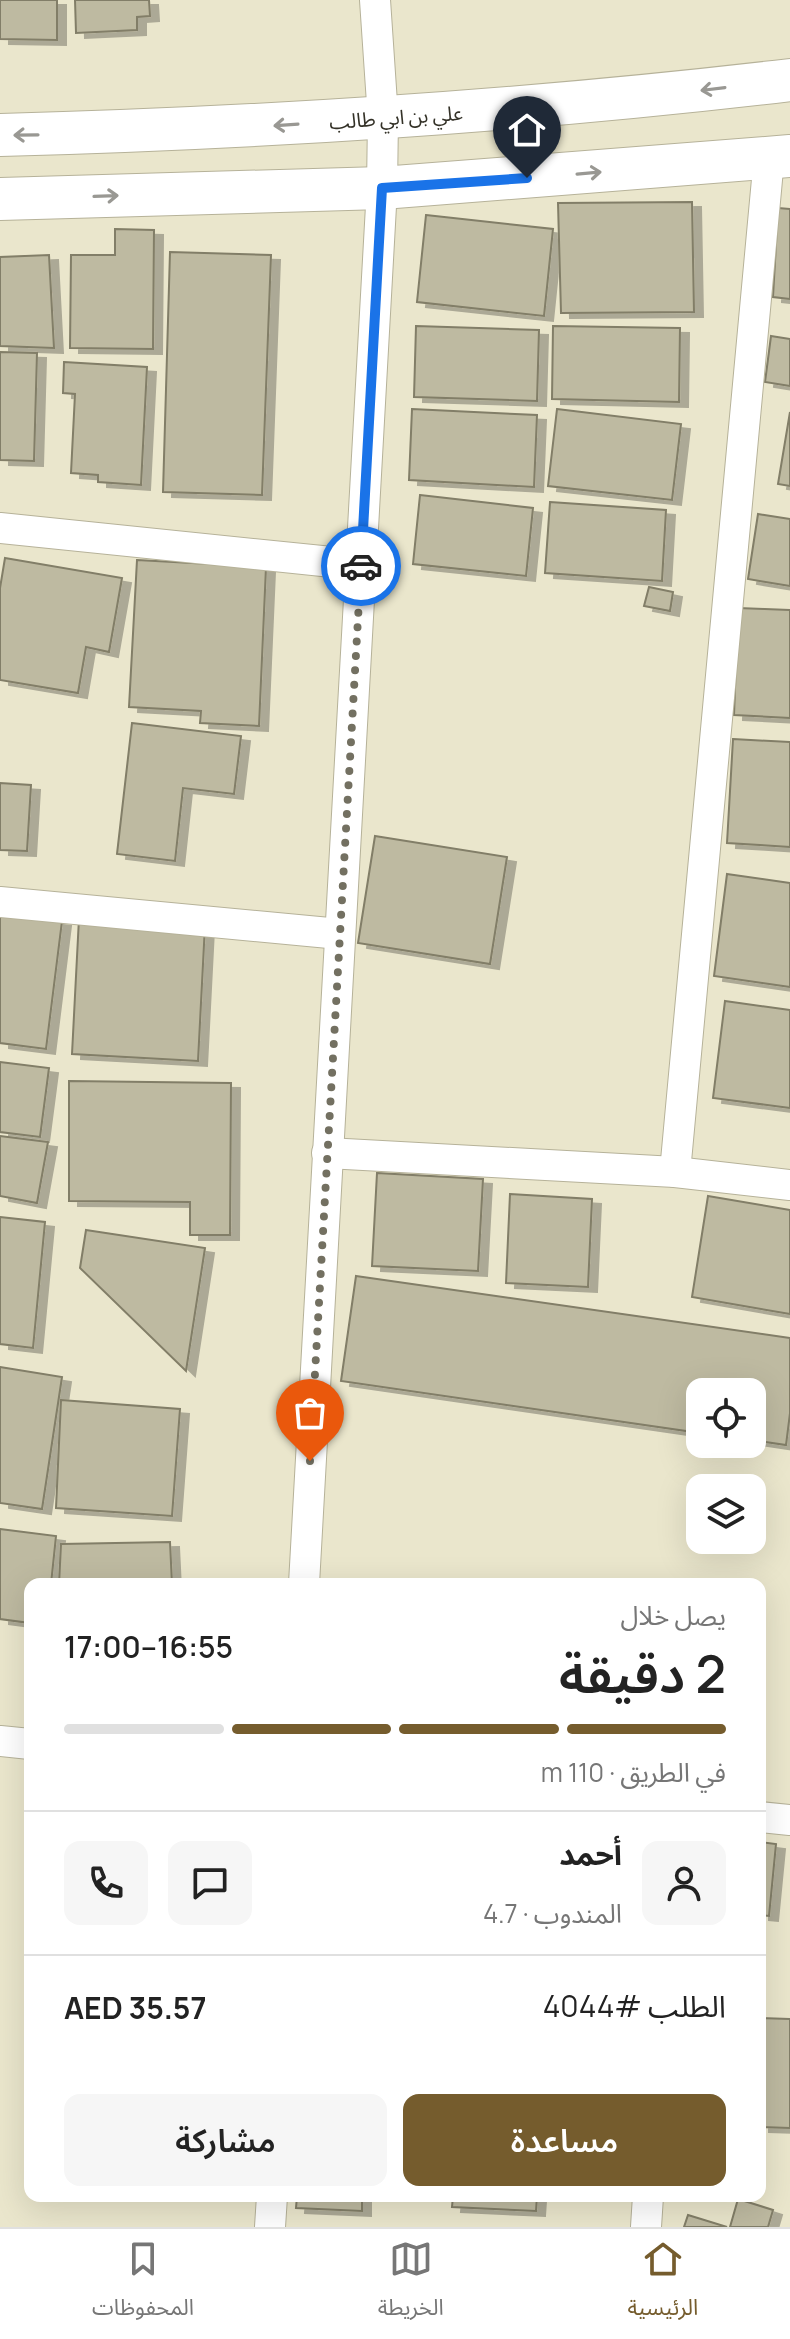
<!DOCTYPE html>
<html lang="ar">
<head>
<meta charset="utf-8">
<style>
  :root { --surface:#fff; --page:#f6f6f6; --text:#222; --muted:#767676; --line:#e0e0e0; --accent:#755c2d }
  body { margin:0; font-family:Manrope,"Noto Sans Arabic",sans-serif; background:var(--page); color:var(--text); direction:rtl; height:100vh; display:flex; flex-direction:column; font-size:30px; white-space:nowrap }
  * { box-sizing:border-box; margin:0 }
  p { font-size:26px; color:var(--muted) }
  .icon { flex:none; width:44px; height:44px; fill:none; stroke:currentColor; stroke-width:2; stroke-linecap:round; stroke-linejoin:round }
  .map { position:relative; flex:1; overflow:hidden; direction:ltr }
  .drawer { position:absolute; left:24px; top:1578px; width:742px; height:624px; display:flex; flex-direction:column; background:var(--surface); border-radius:16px; box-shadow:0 8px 32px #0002; direction:rtl }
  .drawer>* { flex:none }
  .fabs { position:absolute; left:686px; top:1378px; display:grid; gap:16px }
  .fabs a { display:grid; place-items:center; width:80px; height:80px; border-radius:16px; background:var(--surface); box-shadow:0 8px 32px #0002; font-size:40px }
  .pin { position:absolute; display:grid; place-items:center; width:68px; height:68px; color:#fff; margin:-82px -34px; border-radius:50% 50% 50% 0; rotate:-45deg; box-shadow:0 0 8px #0007 }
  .pin .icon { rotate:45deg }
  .courier { position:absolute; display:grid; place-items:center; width:80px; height:80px; margin:-40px; border:6px solid #1a73e8; border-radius:50%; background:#fff; color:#222; box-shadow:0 2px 10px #0007 }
  .head em { font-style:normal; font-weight:600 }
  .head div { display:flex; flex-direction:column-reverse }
  .head { display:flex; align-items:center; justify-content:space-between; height:136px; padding:0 40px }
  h1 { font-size:52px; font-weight:600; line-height:60px }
  .bar { display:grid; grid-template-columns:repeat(4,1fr); gap:12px 8px; align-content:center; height:96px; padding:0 40px }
  .bar i { height:10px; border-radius:6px; background:var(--line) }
  .bar .selected { background:var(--accent) }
  .bar p { grid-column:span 4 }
  .line { display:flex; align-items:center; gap:20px; padding:0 40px; border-top:2px solid var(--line) }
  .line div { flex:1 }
  .round { display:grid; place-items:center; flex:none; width:84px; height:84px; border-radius:16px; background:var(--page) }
  .cta { display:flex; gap:16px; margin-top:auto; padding:16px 40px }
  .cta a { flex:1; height:92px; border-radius:16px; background:var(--accent); color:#fff; font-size:32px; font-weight:600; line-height:92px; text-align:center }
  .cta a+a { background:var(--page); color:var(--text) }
  .tab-bar { display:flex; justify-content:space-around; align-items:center; height:112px; border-top:2px solid var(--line); background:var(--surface); font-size:22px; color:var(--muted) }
  .tab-bar a { display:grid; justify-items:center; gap:4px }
  .tab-bar .selected { color:var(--accent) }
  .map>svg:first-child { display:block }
  .building { fill:#bebaa1; stroke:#827e67; stroke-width:2; filter:url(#shadow) }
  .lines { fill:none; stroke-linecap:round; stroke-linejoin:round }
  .minor-casing { stroke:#b6b299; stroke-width:32 }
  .secondary-casing { stroke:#b6b299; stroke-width:44 }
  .minor { stroke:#fff; stroke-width:30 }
  .secondary { stroke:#fff; stroke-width:42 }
  .oneway { stroke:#999893 }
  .done { stroke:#737061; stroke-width:8; stroke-dasharray:0 14.4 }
  .route { stroke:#1a73e8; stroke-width:10 }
  .labels { text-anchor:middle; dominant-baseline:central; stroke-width:6; stroke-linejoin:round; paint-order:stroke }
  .street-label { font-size:20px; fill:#333127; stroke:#fff }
</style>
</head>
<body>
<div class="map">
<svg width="790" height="2227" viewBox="0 0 790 2227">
  <defs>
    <filter id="shadow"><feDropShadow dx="9" dy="5" stdDeviation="0" flood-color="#0004"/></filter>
  </defs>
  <rect width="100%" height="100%" fill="#eae6cc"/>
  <g class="building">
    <path d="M0 0H57V40L0 39Z"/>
    <path d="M75 0H149L150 16 137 17V30L76 33Z"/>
    <path d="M692 202 694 312 561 313 558 203Z"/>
    <path d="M778 208 790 209V299L773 297Z"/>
    <path d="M426 215 553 229 544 316 417 302Z"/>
    <path d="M115 229 154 230 153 349 70 348 71 255H115Z"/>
    <path d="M170 252 271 255 262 495 163 492Z"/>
    <path d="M49 255 54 348 0 346V257Z"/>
    <path d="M416 326 539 330 537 401 414 397Z"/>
    <path d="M553 326 680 328 679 402 552 399Z"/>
    <path d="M771 336 790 339V386L765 382Z"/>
    <path d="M0 352 37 353 34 461 0 460Z"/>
    <path d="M64 362 147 367 141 485 98 482V475L71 473 75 394 63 393Z"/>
    <path d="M412 409 537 415 534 487 409 480Z"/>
    <path d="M557 409 681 424 672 500 548 486Z"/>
    <path d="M790 412V486L778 484Z"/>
    <path d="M420 495 533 508 526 576 413 564Z"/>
    <path d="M550 502 666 510 662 581 545 573Z"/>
    <path d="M758 514 790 519V586L748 579Z"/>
    <path d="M5 558 122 578 109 652 86 647 78 693 0 680V588Z"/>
    <path d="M137 560 266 567 259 726 200 723 201 711 129 707Z"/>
    <path d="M649 587 673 592 670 611 644 606Z"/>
    <path d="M738 608 790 610V718L734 715Z"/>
    <path d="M132 723 241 736 234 794 183 788 175 861 117 854Z"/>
    <path d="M733 739 790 742V847L727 843Z"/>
    <path d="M0 783 31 785 27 851 0 850Z"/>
    <path d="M375 836 507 857 490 964 358 943Z"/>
    <path d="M727 874 790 883V987L714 976Z"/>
    <path d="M0 914 62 921 46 1049 0 1043Z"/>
    <path d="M79 918 205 925 198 1061 72 1054Z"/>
    <path d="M725 1001 790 1010V1108L713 1098Z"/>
    <path d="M0 1062 49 1068 40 1137 0 1132Z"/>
    <path d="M69 1081 231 1083 230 1235H190V1202L69 1201Z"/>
    <path d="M0 1136 48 1142 37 1203 0 1196Z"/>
    <path d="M377 1173 483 1179 478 1271 372 1266Z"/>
    <path d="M510 1194 592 1199 588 1287 506 1283Z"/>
    <path d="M708 1196 790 1210V1314L692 1297Z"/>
    <path d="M0 1217 45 1222 33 1348 0 1344Z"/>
    <path d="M86 1230 205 1248 186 1371 80 1268Z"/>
    <path d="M356 1276 790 1338V1413L786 1445 752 1440V1392H700V1433L341 1381Z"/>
    <path d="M0 1367 62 1377 42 1509 0 1503Z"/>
    <path d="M61 1400 180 1409 172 1516 56 1508Z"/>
    <path d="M0 1529 56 1536 51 1584H30V1623L0 1619Z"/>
    <path d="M170 1542 172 1584H59L61 1544Z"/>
    <path d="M760 1842 776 1844 769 1916 760 1915Z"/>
    <path d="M760 2018 790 2019V2128L760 2127Z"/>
    <path d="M297 2196H362V2211L296 2208Z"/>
    <path d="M453 2196H537L536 2211 452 2207Z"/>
    <path d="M738 2199 773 2210 768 2227H730Z"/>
    <path d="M688 2215 727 2227H684Z"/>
  </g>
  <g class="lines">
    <defs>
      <g id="minor">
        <path d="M0 528 361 565"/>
        <path d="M0 902 340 934"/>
        <path d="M327 1153 675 1172 790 1185"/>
        <path d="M675 1172 769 158"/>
        <path d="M304 1584 382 188 383 118 375 0"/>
        <path d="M0 1741 30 1744"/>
        <path d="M760 1817 790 1820"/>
        <path d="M270 2227 272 2196"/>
        <path d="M646 2227 648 2196"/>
      </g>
      <g id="secondary">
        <path d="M0 135C264 128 527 111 790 80"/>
        <path d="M0 199 382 188 790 156"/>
      </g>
    </defs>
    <use href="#minor" class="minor-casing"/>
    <use href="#secondary" class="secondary-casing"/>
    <use href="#minor" class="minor"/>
    <use href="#secondary" class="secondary"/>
  </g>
  <defs><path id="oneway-shaft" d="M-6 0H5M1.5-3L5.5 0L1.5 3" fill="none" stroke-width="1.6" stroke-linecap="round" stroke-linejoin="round" transform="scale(2)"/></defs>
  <g class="oneway">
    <use href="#oneway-shaft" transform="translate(713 89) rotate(173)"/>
    <use href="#oneway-shaft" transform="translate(286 125) rotate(176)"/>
    <use href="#oneway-shaft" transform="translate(26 135) rotate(179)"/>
    <use href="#oneway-shaft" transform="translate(589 173) rotate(-5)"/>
    <use href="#oneway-shaft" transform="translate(106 196) rotate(-2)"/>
  </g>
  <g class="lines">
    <path class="done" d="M310 1461 361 566"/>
    <path class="route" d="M361 566 382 188 527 178"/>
  </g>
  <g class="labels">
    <g class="street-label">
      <text transform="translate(396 117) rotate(-4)">علي بن ابي طالب</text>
    </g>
  </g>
</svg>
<div class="fabs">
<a><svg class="icon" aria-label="locate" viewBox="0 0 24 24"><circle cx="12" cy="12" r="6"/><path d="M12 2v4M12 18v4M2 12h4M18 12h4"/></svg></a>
<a><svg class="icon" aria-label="layers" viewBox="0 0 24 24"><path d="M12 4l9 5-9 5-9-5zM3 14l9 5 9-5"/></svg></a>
</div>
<div class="pin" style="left:310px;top:1461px;background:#ea580c"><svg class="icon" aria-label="bag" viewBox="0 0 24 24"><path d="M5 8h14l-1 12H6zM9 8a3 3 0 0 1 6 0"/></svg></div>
<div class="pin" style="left:527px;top:178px;background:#1f2937"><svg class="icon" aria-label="home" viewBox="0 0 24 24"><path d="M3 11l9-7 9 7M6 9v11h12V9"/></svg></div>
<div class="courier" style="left:361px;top:566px"><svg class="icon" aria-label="car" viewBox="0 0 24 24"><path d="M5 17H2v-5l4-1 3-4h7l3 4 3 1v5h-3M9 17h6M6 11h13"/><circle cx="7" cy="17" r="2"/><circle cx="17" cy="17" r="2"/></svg></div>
<section class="drawer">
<div class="head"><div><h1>2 دقيقة</h1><p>يصل خلال</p></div><em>16:55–17:00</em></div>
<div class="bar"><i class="selected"></i><i class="selected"></i><i class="selected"></i><i></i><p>في الطريق · 110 m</p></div>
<div class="line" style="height:144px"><a class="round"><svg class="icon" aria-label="person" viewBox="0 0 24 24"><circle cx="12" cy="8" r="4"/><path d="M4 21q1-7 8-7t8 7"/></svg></a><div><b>أحمد</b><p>المندوب · 4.7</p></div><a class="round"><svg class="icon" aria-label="chat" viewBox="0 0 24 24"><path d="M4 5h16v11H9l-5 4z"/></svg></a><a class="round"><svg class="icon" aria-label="phone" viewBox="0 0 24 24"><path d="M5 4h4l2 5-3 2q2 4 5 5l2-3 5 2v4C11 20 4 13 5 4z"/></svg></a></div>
<div class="line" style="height:104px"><div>الطلب #4044</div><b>AED 35.57</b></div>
<div class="cta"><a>مساعدة</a><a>مشاركة</a></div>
</section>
</div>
<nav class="tab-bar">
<a class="selected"><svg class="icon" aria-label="home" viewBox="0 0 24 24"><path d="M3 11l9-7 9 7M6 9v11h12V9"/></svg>الرئيسية</a>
<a><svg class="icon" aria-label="map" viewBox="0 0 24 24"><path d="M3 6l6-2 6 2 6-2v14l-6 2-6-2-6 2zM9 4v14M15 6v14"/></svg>الخريطة</a>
<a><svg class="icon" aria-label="saved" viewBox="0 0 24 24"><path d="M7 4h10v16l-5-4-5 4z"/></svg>المحفوظات</a>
</nav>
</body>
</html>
